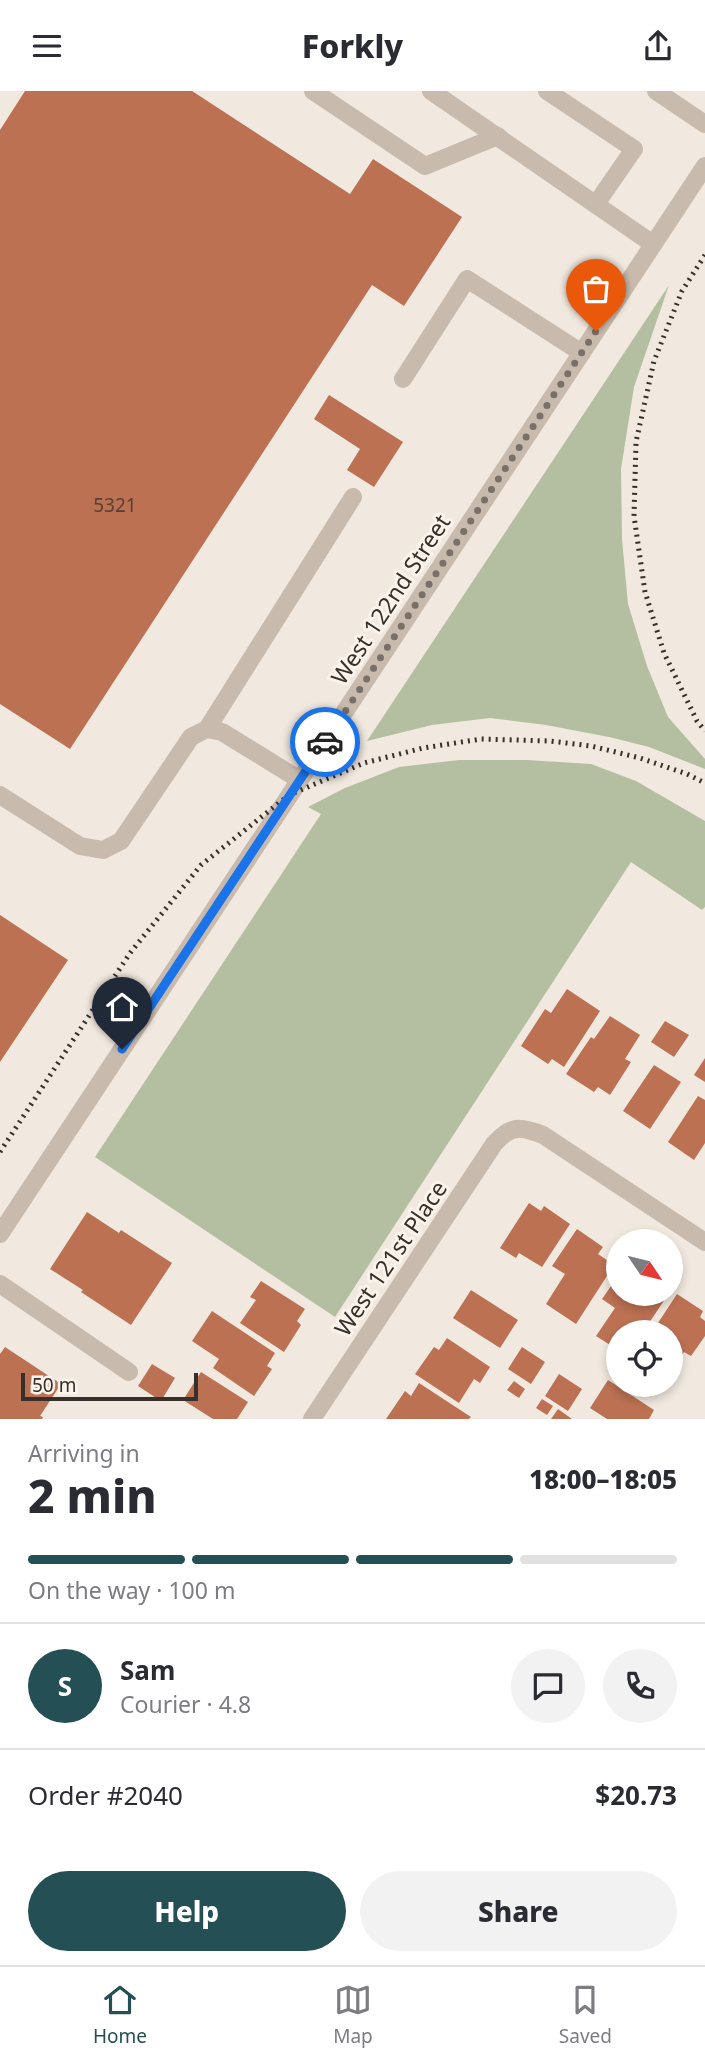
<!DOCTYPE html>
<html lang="en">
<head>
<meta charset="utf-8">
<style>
  :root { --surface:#fff; --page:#f2f2f3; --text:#2b2b33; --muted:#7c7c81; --line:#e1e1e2; --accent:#234f55 }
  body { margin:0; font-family:"Noto Sans",sans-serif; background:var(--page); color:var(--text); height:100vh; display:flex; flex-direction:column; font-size:26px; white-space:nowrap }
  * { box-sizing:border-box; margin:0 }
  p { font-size:23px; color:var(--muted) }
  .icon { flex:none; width:38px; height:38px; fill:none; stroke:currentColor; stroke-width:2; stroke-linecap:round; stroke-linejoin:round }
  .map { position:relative; height:1328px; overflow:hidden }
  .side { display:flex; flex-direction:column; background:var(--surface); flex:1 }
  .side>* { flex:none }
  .needle { width:46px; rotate:125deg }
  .buttons { position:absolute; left:606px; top:1138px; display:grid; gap:14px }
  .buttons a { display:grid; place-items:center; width:77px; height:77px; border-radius:50%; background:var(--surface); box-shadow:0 4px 10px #0003; font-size:35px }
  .scale { position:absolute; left:21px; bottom:18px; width:177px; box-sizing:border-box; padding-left:7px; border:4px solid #372f2a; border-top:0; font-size:19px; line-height:24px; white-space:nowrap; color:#372f2a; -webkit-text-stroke:5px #f9f3eb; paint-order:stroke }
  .pin { position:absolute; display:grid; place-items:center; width:60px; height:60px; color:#fff; margin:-72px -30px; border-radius:50% 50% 50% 0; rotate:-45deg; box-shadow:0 0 7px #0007 }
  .pin .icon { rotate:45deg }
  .courier { position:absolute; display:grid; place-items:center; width:70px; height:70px; margin:-35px; border:5px solid #1a73e8; border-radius:50%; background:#fff; color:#222; box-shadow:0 2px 9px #0007 }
  .overview em { font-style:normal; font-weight:800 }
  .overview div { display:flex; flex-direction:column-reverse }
  .overview { display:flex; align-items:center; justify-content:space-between; height:119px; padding:0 28px }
  h1 { font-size:46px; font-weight:800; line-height:52px }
  .bar { display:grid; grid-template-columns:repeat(4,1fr); gap:10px 7px; align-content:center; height:84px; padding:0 28px }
  .bar i { height:9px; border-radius:5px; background:var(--line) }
  .bar .selected { background:var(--accent) }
  .bar p { grid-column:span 4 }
  .line { display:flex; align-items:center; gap:18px; padding:0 28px; border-top:2px solid var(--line) }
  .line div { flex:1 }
  .round { display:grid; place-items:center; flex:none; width:74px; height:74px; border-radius:37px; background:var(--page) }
  .primary-button { display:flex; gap:14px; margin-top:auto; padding:14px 28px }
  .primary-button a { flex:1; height:80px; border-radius:42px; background:var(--accent); color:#fff; font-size:28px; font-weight:800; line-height:80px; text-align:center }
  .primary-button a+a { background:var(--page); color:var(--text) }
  header { display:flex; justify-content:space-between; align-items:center; height:91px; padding:0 28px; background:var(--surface); font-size:32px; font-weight:800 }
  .tab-bar { display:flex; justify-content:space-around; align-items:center; height:98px; border-top:2px solid var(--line); background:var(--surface); font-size:19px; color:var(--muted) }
  .tab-bar a { display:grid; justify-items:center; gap:4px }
  .tab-bar .selected { color:var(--accent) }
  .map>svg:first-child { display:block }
  .green { fill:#b3bfa0 }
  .building { fill:#bc7152 }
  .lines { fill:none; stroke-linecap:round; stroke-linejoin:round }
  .minor { stroke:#c8baac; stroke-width:18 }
  .rail { stroke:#372f2a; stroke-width:5; stroke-dasharray:2 5; stroke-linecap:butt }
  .done { stroke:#787069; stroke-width:7; stroke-dasharray:0 12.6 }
  .route { stroke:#1a73e8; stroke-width:9 }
  .labels { text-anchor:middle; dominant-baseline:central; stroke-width:6; stroke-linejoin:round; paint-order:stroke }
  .number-label { font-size:19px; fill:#584034 }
  .street-label { font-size:23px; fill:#372f2a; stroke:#f9f3eb }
</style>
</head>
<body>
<header><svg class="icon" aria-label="menu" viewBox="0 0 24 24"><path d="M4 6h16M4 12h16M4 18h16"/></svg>Forkly<svg class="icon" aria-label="share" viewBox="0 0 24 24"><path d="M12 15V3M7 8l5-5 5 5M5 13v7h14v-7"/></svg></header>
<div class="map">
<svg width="705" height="1328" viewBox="0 0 705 1328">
  <rect width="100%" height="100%" fill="#f1e9df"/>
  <g class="green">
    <path d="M669 194 634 296 621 378 622 448 628 513 647 575 668 626 705 668V678L649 656 609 646 546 634 490 627 432 634 367 650Z"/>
    <path d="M459 669H527L591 673 636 690 705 730V816L702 819 631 771 335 1226 95 1066 321 723 308 716 345 697 399 676Z"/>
  </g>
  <g class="building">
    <path d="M25 0H192L350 103 373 68 462 126 404 215 372 194 70 658 0 613V39Z"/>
    <path d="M329 304 403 351 374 396 347 379 360 358 314 328Z"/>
    <path d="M0 824 68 869 0 971Z"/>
    <path d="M567 898 600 920 564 976 552 968 548 973 521 955 545 918 551 922Z"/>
    <path d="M610 925 640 944 625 968 631 971 610 1004 598 996 594 1001 566 983 591 946 594 948Z"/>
    <path d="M665 930 689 944 674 966 651 951Z"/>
    <path d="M705 967V991L694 984Z"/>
    <path d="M654 974 681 991 650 1038 623 1020Z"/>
    <path d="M698 1005 705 1009V1052L694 1069 668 1051Z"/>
    <path d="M529 1112 541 1120 544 1115 570 1133 542 1176 519 1162 516 1167 500 1157Z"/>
    <path d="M87 1121 119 1142 121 1139 172 1172 131 1234 81 1201 83 1199 50 1178Z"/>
    <path d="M577 1138 603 1156 598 1163 614 1174 576 1233 546 1213 565 1183 552 1175Z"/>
    <path d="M618 1185V1202H662L667 1205 643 1241H618V1259L596 1245 615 1217 602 1208Z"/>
    <path d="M261 1190 305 1218 297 1230 301 1234 284 1261 240 1232 256 1209 250 1206Z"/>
    <path d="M471 1199 518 1229 500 1257 453 1227Z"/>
    <path d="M677 1203 703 1220 700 1226 705 1230V1245L691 1265 684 1261 670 1282V1241H652Z"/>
    <path d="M212 1220 275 1262 267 1275 272 1278 254 1305 213 1277 219 1268 192 1250Z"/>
    <path d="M447 1247 490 1276 480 1292 474 1288 459 1312 415 1283 434 1256 439 1259Z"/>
    <path d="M5 1256 61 1293 40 1325 43 1326 42 1328H0V1263Z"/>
    <path d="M522 1256 545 1271 531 1293 508 1278Z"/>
    <path d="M152 1273 175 1287 161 1310 138 1295Z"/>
    <path d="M201 1281 248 1311 237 1328H213L183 1309Z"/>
    <path d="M559 1283 582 1298 568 1320 545 1305Z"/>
    <path d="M608 1289 654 1319 649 1328H607L590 1317Z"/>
    <path d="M514 1290 525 1298 519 1307 507 1299Z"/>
    <path d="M419 1292 471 1326 469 1328H386L405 1300 411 1305Z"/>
    <path d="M542 1308 553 1315 547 1324 536 1317Z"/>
    <path d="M558 1318 572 1328H551Z"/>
  </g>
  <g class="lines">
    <g class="minor">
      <path d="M313 0 425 75 498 45"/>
      <path d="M431 0 653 153"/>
      <path d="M547 0 634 58 596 113"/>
      <path d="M656 0 705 33"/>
      <path d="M403 288 467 188 582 262"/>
      <path d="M207 638 353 406"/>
      <path d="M0 704 80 755 103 759 121 750 191 646 207 638 222 641 300 689"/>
      <path d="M0 1143 705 75"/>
      <path d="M0 1193 129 1281"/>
      <path d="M312 1328 494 1053C511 1034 520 1035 543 1044L705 1151"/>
    </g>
    <g class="rail">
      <path d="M705 164 682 200 654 270 636 351 634 425 645 501 664 562 697 630 705 640"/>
      <path d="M0 1061 130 862 201 774 289 704 364 672 423 657 481 648 550 650 591 655 640 667 687 683 705 692"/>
    </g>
  </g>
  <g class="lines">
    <path class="done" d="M325 651 596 240"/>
    <path class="route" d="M122 958 325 651"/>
  </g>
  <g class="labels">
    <g class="number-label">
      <text x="115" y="414">5321</text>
    </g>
    <g class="street-label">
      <text transform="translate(390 508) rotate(-57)">West 122nd Street</text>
      <text transform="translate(390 1167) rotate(-56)">West 121st Place</text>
    </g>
  </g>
</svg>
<div class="buttons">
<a><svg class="needle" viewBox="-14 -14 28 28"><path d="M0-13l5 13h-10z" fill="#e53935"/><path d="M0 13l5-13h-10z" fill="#7c7c81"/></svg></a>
<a><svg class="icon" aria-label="locate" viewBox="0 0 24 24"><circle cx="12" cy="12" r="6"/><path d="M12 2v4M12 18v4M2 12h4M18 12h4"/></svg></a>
</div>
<div class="scale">50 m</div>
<div class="pin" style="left:596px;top:240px;background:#ea580c"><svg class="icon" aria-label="bag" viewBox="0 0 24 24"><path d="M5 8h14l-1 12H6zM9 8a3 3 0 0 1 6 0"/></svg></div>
<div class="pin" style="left:122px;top:958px;background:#1f2937"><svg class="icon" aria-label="home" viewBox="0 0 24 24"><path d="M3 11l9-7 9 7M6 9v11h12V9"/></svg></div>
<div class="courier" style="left:325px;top:651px"><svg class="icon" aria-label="car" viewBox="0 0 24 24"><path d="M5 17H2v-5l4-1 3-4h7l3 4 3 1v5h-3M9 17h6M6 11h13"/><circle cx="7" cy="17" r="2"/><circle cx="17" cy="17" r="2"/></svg></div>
</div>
<section class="side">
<div class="overview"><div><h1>2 min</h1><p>Arriving in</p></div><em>18:00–18:05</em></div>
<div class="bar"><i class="selected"></i><i class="selected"></i><i class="selected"></i><i></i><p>On the way · 100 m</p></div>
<div class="line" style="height:126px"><b class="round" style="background:var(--accent);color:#fff">S</b><div><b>Sam</b><p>Courier · 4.8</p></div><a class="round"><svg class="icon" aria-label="chat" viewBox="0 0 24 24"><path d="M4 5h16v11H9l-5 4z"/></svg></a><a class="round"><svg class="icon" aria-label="phone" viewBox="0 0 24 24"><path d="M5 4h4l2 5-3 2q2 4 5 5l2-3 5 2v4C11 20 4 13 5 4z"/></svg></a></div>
<div class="line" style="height:91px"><div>Order #2040</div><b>$20.73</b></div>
<div class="primary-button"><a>Help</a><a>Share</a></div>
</section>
<nav class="tab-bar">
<a class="selected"><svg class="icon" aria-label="home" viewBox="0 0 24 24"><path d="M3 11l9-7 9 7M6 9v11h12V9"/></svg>Home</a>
<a><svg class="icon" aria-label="map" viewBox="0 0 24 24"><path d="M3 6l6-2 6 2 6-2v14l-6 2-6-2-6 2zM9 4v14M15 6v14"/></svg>Map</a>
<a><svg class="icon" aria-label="saved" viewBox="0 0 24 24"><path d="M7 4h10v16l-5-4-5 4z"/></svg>Saved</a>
</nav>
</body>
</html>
